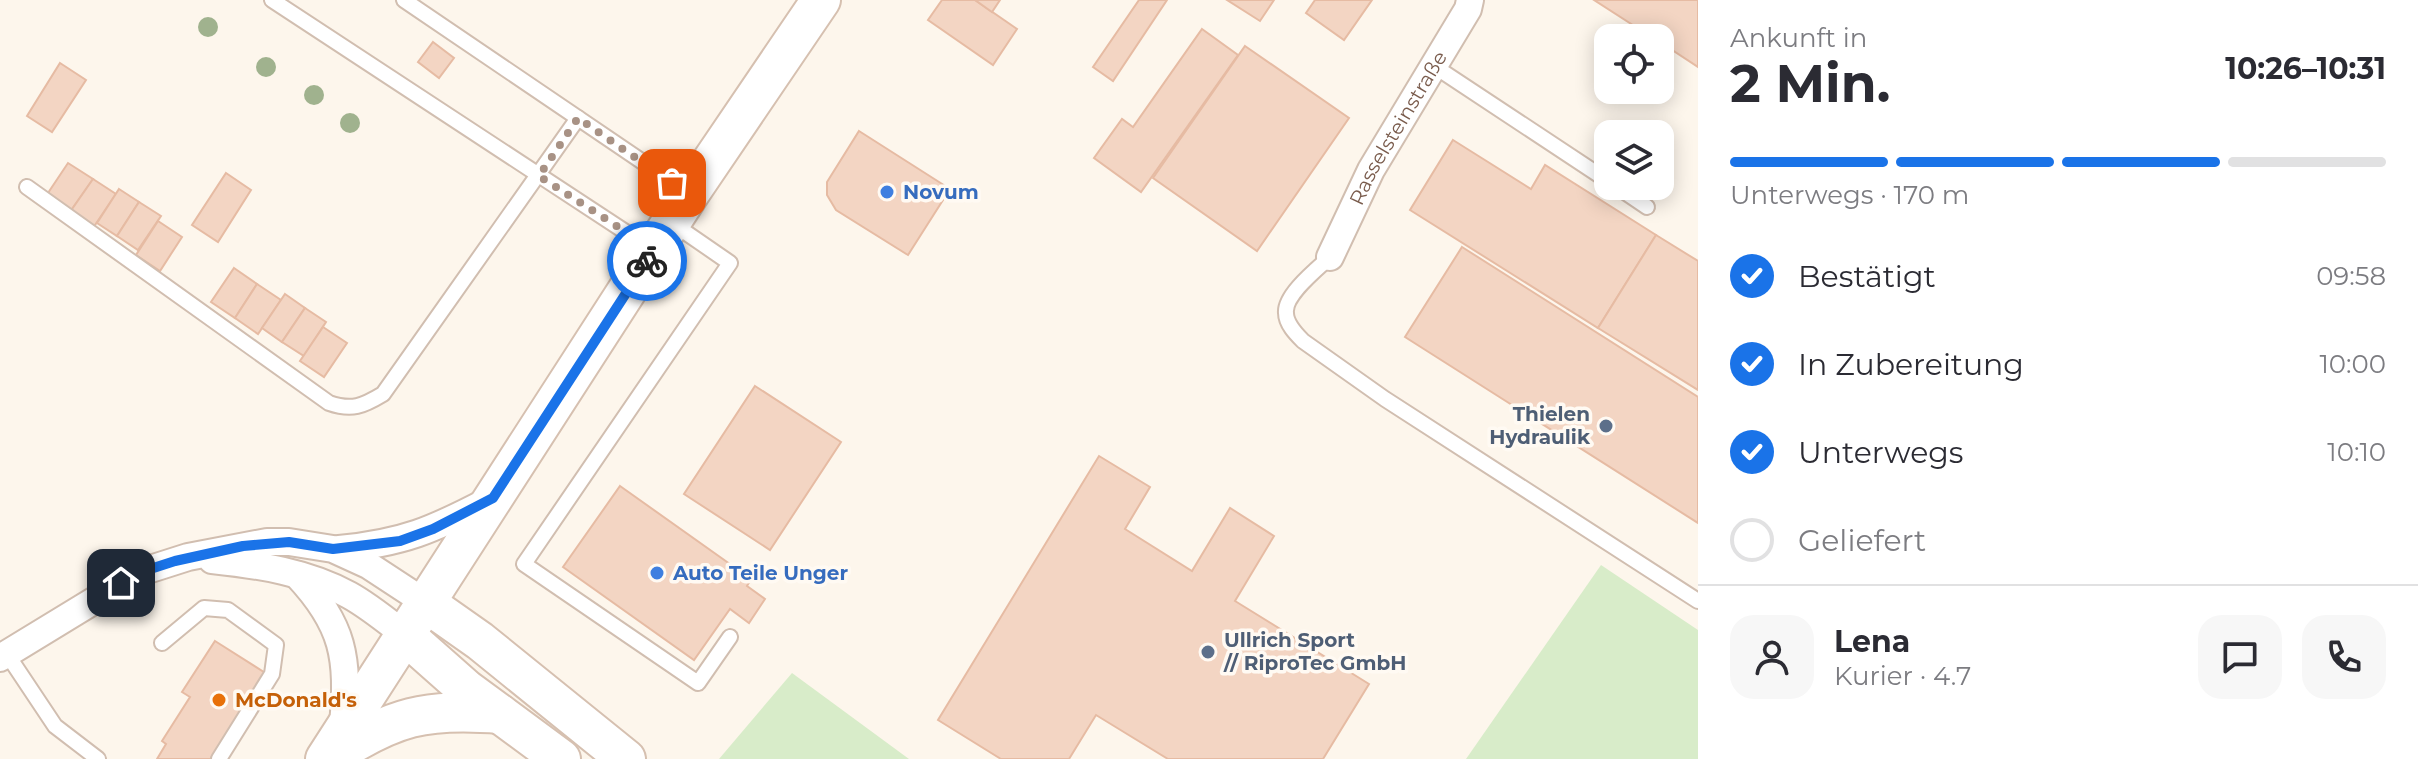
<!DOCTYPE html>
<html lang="de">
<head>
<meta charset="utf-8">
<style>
  :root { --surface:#fff; --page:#f7f7f7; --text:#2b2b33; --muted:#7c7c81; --line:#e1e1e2; --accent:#1a73e8 }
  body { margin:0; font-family:Montserrat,sans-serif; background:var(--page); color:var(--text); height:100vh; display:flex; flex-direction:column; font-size:30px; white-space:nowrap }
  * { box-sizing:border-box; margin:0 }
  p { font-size:26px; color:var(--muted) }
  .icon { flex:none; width:44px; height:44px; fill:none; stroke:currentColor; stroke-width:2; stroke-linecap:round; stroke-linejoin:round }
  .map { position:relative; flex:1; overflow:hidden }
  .drawer { display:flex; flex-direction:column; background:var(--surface); width:720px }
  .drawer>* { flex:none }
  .tools { position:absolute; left:1594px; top:24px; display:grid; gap:16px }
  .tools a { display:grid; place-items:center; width:80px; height:80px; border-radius:16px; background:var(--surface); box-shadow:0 4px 20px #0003; font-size:40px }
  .pin { position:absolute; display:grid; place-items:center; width:68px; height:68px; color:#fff; margin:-34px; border-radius:16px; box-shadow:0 4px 12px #0006 }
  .courier { position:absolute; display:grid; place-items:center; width:80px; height:80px; margin:-40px; border:6px solid #1a73e8; border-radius:50%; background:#fff; color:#222; box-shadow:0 2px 10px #0007 }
  .head em { font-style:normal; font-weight:700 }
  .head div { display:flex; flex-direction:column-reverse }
  .head { display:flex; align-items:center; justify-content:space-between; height:136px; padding:0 32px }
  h1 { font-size:52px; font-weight:700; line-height:60px }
  .bar { display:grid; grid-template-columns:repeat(4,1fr); gap:12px 8px; align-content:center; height:96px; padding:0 32px }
  .bar i { height:10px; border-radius:6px; background:var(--line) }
  .bar .selected { background:var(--accent) }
  .bar p { grid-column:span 4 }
  .line { display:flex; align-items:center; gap:20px; padding:0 32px; border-top:2px solid var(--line) }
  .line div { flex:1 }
  .round { display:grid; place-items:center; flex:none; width:84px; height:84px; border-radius:24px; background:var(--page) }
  ol { padding:0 32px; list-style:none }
  li { display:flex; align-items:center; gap:24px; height:88px }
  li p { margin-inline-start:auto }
  li .icon { padding:8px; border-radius:50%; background:var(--accent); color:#fff; stroke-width:4 }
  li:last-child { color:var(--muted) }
  li i { width:44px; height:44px; border:4px solid var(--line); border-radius:50% }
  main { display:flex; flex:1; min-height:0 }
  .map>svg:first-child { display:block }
  .green { fill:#d8ecc9 }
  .building { fill:#f3d5c3; stroke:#e6bba3; stroke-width:2 }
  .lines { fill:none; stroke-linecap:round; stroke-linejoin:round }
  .lane-casing { stroke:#d1beb0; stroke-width:18 }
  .street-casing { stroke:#d1beb0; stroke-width:30 }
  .secondary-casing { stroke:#d6c0b0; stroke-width:42 }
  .lane { stroke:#fff; stroke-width:14 }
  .street { stroke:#fff; stroke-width:26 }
  .secondary { stroke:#fff; stroke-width:38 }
  .tree { fill:#a0b28e }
  .done { stroke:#a89285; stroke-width:8; stroke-dasharray:0 14.4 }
  .route { stroke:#1a73e8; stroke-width:10 }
  .shop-dot { fill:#3f7fe0; stroke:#fffaf3; stroke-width:3 }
  .service-dot { fill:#5c6f8a; stroke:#fffaf3; stroke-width:3 }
  .food-dot { fill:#e8710a; stroke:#fffaf3; stroke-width:3 }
  .labels { text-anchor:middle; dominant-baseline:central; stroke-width:7; stroke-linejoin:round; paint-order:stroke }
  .street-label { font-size:20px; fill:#7a5c4d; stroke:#fffaf3 }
  .shop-label { font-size:20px; font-weight:bold; fill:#366cbe; stroke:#fffaf3; text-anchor:start }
  .service-label { font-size:20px; font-weight:bold; fill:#4e5e75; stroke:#fffaf3; text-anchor:end }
  .food-label { font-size:20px; font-weight:bold; fill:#c56008; stroke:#fffaf3; text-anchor:start }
</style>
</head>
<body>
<main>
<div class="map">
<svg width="1698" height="759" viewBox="0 0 1698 759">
  <rect width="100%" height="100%" fill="#fdf6ec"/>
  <g class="green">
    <path d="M1601 565 1698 630V759H1466Z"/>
    <path d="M792 673 909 759H719Z"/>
  </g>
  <g class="building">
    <path d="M942 0H975L1017 29 993 65 928 20Z"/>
    <path d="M975 0H1000L992 12Z"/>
    <path d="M1139 0H1167L1113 81 1093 67Z"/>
    <path d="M1227 0H1274L1260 21Z"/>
    <path d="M1315 0H1372L1344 40 1306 13Z"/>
    <path d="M1594 0H1698V67L1660 42V38H1653Z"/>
    <path d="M1202 29 1238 55 1141 192 1094 158 1122 119 1133 127Z"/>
    <path d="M433 42 454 58 439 78 418 62Z"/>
    <path d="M1245 46 1349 118 1257 251 1153 178Z"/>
    <path d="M60 63 86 80 52 132 27 116Z"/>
    <path d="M859 131 950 189 908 255 836 210 827 195V182Z"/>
    <path d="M1453 140 1531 189 1545 165 1656 235 1598 328 1410 210Z"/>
    <path d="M68 163 93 179 70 212 46 196Z"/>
    <path d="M226 173 251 190 218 242 192 225Z"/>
    <path d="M93 179 116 194 93 228 70 212Z"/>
    <path d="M119 189 139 202 117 236 97 223Z"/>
    <path d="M139 202 161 216 138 250 117 236Z"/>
    <path d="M158 221 182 237 160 271 136 255Z"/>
    <path d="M1656 235 1698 261V390L1598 328Z"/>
    <path d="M1462 247 1698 397V523L1405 337Z"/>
    <path d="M234 268 257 284 235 318 211 302Z"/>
    <path d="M257 284 281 300 258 334 235 318Z"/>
    <path d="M285 294 305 308 282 342 262 328Z"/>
    <path d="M305 308 326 322 304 356 282 342Z"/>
    <path d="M323 327 347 343 324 377 300 361Z"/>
    <path d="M755 386 841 442 770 550 684 494Z"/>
    <path d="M1099 456 1150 487 1125 529 1192 571 1230 508 1274 536 1235 601 1369 684 1323 759H1168L1096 715 1069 759H1001L938 720Z"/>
    <path d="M620 486 751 579 747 586 765 599 749 623 730 609 694 660 563 567Z"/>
    <path d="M215 641 267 674 213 759H157L166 744 162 741 190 697 182 692Z"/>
  </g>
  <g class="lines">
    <defs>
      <g id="lane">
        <path d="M272 0 653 250"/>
        <path d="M404 0 656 171 687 195"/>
        <path d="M1434 66 1608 181"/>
        <path d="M1616 186 1647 207"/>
        <path d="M27 187 329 403C352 411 363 406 383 394L578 118"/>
        <path d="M672 223 730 263 524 564 698 683 730 637"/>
        <path d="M1330 257C1317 269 1284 295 1286 313 1286 324 1296 334 1303 341L1385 399 1698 601"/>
        <path d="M162 643 204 608 228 610 276 645 272 674 219 759"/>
        <path d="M7 654 55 726 98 759"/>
      </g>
      <g id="street">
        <path id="s1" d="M1330 257 1371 170 1468 9 1470 0"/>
        <path d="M339 549C403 543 433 530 490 500"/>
        <path d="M212 560C259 565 307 572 349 595 369 606 387 621 405 635"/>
        <path d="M297 575C344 625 349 658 343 725"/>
        <path d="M0 658 141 572 188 557 267 542H289L333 549 368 565 426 603"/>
      </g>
      <g id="secondary">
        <path d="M426 603 480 641 626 759"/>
        <path d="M405 635 466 689 561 759"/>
        <path d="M331 757C394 716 425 708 500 714"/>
        <path d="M325 759 688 196 821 0"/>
      </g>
    </defs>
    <use href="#lane" class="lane-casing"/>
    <use href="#street" class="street-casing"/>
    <use href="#secondary" class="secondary-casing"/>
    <use href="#lane" class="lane"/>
    <use href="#street" class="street"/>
    <use href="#secondary" class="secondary"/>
  </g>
  <g class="tree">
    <circle cx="208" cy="27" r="10"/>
    <circle cx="266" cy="67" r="10"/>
    <circle cx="314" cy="95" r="10"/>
    <circle cx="350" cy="123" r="10"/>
  </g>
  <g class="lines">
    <path class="done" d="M647 261 654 250 539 176 578 118 672 183"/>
    <path class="route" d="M121 583 141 572 175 561 243 546 289 542 333 549 400 541 433 529 493 498 647 261"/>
  </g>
  <g class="shop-dot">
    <circle cx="887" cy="192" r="8"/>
    <circle cx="657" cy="573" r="8"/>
  </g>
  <g class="service-dot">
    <circle cx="1606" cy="426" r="8"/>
    <circle cx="1208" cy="652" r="8"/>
  </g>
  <circle class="food-dot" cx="219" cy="700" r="8"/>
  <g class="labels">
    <g class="street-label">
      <text stroke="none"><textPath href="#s1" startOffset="146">Rasselsteinstraße</textPath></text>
    </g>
    <g class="shop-label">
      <text x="903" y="192">Novum</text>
      <text x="673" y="573">Auto Teile Unger</text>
    </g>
    <g class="service-label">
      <text x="1590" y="414">Thielen<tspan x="1590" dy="23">Hydraulik</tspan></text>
      <text x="1224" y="640" text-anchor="start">Ullrich Sport<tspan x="1224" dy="23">// RiproTec GmbH</tspan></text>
    </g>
    <g class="food-label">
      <text x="235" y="700">McDonald's</text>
    </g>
  </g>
</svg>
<div class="tools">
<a><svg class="icon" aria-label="locate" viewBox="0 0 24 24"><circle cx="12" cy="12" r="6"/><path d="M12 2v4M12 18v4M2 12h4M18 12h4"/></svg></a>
<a><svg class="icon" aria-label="layers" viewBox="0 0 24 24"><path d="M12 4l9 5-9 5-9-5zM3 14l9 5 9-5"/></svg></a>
</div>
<div class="pin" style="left:672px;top:183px;background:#ea580c"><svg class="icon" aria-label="bag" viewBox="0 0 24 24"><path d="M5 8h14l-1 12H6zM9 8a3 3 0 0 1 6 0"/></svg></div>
<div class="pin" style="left:121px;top:583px;background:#1f2937"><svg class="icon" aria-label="home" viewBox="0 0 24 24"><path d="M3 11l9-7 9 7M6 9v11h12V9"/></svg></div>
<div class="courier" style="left:647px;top:261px"><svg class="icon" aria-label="bike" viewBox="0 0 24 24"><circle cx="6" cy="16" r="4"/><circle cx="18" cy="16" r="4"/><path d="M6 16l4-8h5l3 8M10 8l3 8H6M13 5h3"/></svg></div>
</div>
<section class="drawer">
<div class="head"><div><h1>2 Min.</h1><p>Ankunft in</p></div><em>10:26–10:31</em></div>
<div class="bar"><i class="selected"></i><i class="selected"></i><i class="selected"></i><i></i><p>Unterwegs · 170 m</p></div>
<ol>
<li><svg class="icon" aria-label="check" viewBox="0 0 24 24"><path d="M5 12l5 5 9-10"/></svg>Bestätigt<p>09:58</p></li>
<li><svg class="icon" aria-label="check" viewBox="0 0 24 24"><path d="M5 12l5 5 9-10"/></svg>In Zubereitung<p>10:00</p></li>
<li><svg class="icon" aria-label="check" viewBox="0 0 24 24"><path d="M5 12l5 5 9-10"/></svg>Unterwegs<p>10:10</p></li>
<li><i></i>Geliefert</li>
</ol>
<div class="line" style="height:144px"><a class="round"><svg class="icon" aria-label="person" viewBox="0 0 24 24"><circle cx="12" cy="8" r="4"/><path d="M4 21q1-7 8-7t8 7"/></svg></a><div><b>Lena</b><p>Kurier · 4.7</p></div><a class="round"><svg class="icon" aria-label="chat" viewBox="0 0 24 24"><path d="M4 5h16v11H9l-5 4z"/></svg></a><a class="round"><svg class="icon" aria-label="phone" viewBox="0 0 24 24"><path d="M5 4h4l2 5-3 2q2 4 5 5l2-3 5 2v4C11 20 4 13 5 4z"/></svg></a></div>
</section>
</main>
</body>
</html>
